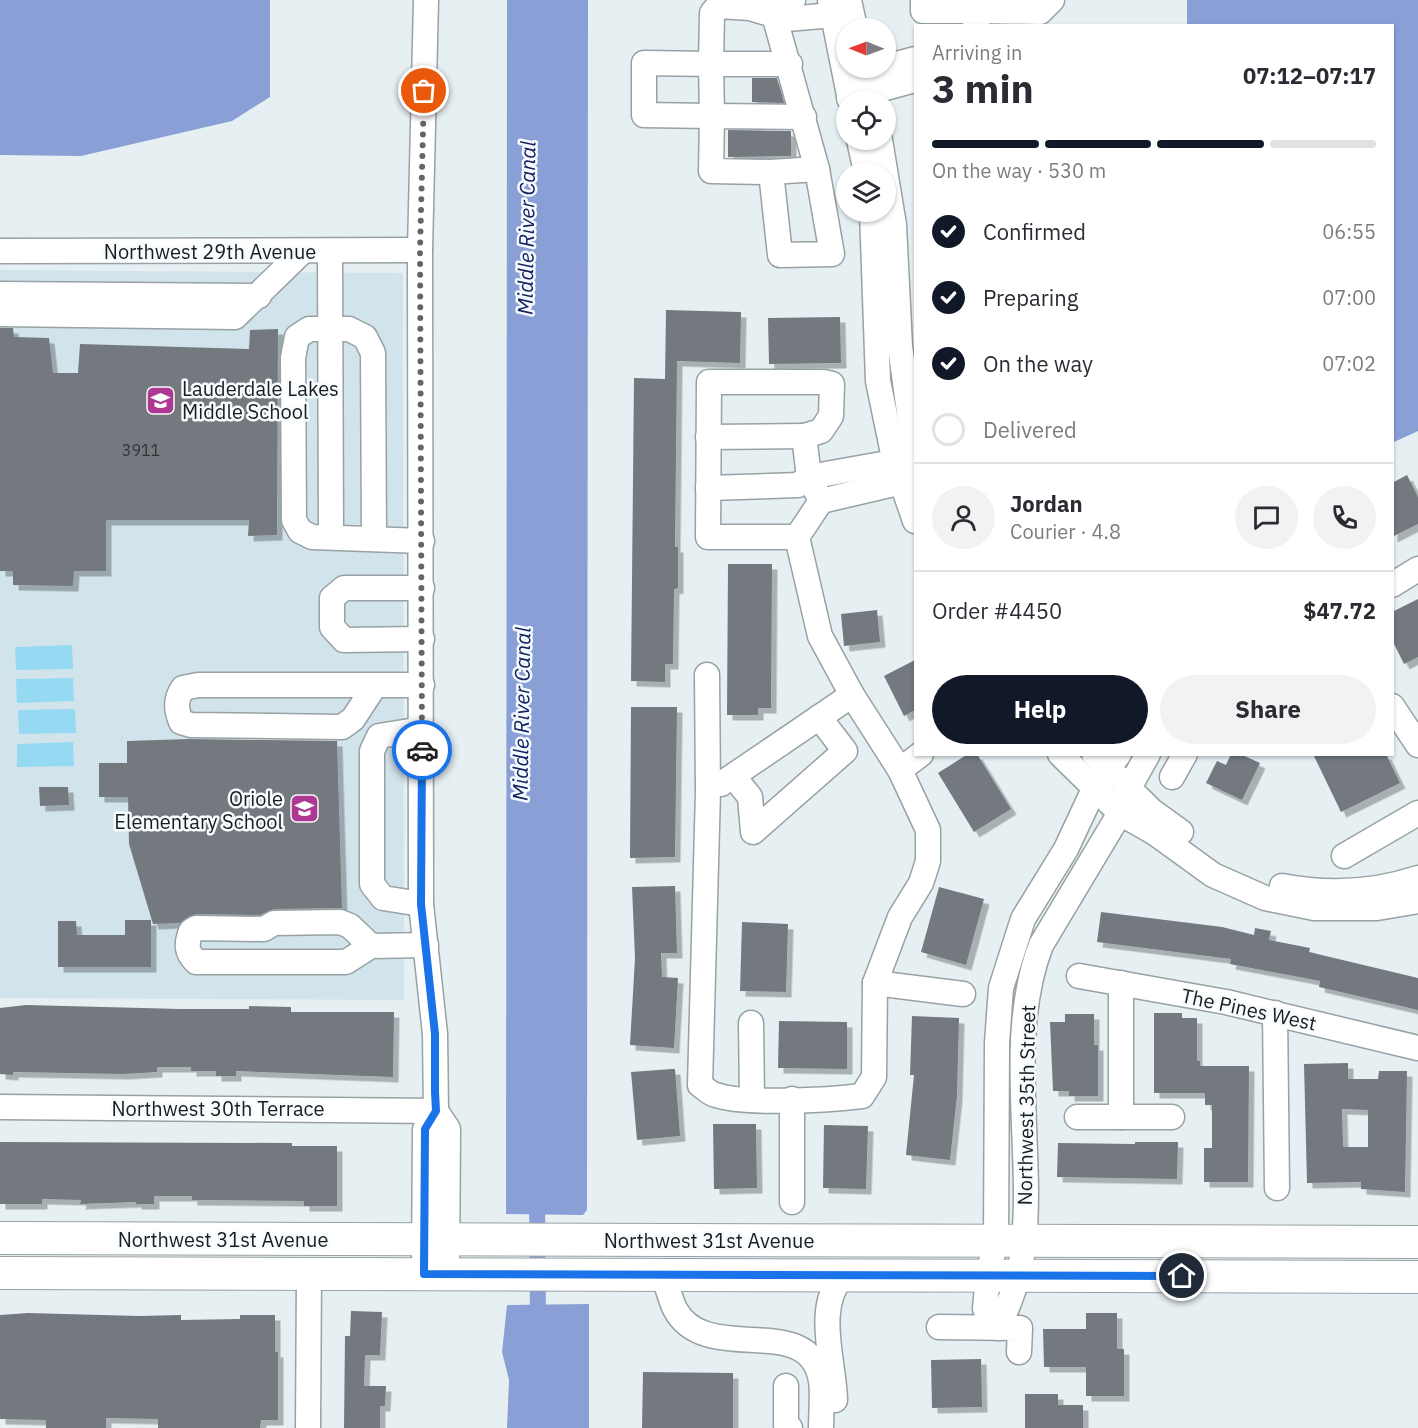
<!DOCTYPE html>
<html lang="en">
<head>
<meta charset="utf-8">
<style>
  :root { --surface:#fff; --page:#f2f2f3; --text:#2b2b33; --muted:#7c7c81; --line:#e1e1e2; --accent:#111827 }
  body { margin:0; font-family:"IBM Plex Sans",sans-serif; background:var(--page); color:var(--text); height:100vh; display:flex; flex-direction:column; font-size:22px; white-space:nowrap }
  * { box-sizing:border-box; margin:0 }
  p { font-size:20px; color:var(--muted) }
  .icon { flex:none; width:33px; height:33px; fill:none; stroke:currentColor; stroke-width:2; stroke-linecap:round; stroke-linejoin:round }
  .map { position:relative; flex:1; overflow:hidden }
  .panel { position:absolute; left:914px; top:24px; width:480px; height:732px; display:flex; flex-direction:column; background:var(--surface); border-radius:0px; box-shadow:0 2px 4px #0004 }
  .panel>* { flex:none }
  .needle { width:39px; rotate:271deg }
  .fabs { position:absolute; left:836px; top:18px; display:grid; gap:12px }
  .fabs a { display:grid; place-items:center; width:60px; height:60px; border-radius:50%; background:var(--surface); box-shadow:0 2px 4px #0004; font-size:30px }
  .pin { position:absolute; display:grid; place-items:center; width:51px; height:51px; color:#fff; margin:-26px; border:3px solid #fff; border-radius:50%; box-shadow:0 2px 6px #0007 }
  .courier { position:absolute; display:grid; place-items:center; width:60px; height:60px; margin:-30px; border:4px solid #1a73e8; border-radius:50%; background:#fff; color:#222; box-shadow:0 2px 8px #0007 }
  .overview em { font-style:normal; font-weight:700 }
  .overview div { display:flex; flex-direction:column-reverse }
  .overview { display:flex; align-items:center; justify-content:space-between; height:102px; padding:0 18px }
  h1 { font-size:39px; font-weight:700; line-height:45px }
  .bar { display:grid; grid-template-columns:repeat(4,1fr); gap:9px 6px; align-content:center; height:72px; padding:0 18px }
  .bar i { height:8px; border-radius:4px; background:var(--line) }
  .bar .current { background:var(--accent) }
  .bar p { grid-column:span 4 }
  .line { display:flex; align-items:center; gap:15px; padding:0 18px; border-top:2px solid var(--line) }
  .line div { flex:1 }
  .round { display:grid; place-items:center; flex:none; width:63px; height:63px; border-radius:32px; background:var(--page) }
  ol { padding:0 18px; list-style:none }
  li { display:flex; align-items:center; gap:18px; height:66px }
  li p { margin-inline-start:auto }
  li .icon { padding:6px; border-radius:50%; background:var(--accent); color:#fff; stroke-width:4 }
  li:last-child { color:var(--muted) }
  li i { width:33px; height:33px; border:3px solid var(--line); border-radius:50% }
  .button { display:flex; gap:12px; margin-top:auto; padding:12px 18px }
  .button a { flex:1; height:69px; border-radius:36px; background:var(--accent); color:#fff; font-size:24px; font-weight:700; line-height:69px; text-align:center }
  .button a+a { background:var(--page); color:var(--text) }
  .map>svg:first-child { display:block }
  .built { fill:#d2e4eb }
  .green { fill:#96d9f2 }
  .water { fill:#8b9fd7 }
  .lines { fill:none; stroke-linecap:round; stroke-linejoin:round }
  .canal { stroke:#8b9fd7; stroke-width:16 }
  .building { fill:#73797f; fill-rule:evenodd; filter:url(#shadow) }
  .minor-casing { stroke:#98a1a4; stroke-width:27 }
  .major-casing { stroke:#98a1a4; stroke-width:34 }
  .minor { stroke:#fff; stroke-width:24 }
  .major { stroke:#fff; stroke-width:32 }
  .done { stroke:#616769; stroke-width:6; stroke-dasharray:0 10.8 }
  .route { stroke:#1a73e8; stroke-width:8 }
  .labels { text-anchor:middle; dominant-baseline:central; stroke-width:5; stroke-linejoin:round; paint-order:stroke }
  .number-label { font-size:16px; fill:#303436 }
  .street-label { font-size:20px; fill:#1a1d1e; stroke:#f6fcfe }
  .poi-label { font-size:20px; fill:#1a1d1e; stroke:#f6fcfe; text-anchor:start }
  .water-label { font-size:21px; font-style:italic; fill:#152262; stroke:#f6fcfe }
</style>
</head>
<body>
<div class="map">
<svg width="1418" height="1428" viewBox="0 0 1418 1428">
  <defs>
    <filter id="shadow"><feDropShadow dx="5.5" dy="5.5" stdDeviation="0" flood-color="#0004"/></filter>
  </defs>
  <rect width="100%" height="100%" fill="#e6f0f3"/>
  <path class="built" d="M0 270 403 273 404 1000 0 998Z"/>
  <g class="green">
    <path d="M72 645 73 669 16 670 15 647Z"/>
    <path d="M73 678 74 701 17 703 16 679Z"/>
    <path d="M75 709 76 733 19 734 18 710Z"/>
    <path d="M73 742 74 766 17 767V744Z"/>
  </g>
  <g class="water">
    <path d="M0 0H270V97L232 121 81 156 0 155Z"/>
    <path d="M507 0H588L587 1210 583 1215 506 1214Z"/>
    <path d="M1187 0H1418V431L1392 443V26L1187 25Z"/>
    <path d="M589 1304V1428H507L509 1380 502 1352 507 1305Z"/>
  </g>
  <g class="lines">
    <path class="canal" d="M537 1192 538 1325"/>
  </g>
  <g class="building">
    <path d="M752 78H777L784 103 752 102Z"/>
    <path d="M728 130 791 131V156L728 157Z"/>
    <path d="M666 310 741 312 740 363 677 361 675 547H678V588L674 589 673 664H665V682L631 681 634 378 665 379Z"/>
    <path d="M840 317 841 363 769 364 768 318Z"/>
    <path d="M0 328H13L14 337 49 338 53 373H78L80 344 249 349 250 330 278 329 277 535 248 536 249 520H106V571H74L73 586 13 585V571H0Z"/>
    <path d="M1407 475 1418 497V524L1392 537V483Z"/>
    <path d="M728 564H772L771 708H758V715H727Z"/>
    <path d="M1418 599V657L1404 664 1392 640V612Z"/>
    <path d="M877 610 880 642 844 646 841 614Z"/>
    <path d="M915 660V710L904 716 884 676Z"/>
    <path d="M631 707H677L675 857 630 858Z"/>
    <path d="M189 739 337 741 342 908 274 909 260 915 196 914 180 923 153 924 129 844 128 797H99V763H127V741Z"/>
    <path d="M968 754H977L1011 809 974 832 938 773Z"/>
    <path d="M1231 754H1240L1260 763 1242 800 1206 783 1217 761 1226 765Z"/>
    <path d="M1313 754H1386L1400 783 1341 812Z"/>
    <path d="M39 787H68L69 805 40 806Z"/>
    <path d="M675 886 677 953H661L662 977 678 978 674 1048 630 1045 635 958 632 887Z"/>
    <path d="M939 887 984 899 966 965 921 952Z"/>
    <path d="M1101 912 1222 927 1254 935 1255 928 1271 931 1269 940 1310 948 1309 952 1418 978V1010L1319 987 1320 981 1230 964 1231 959 1097 942Z"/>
    <path d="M125 920H151V967H58V921H76L77 935H125Z"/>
    <path d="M742 922 788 924 786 992 740 991Z"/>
    <path d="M26 1005 181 1009H249V1006L291 1007V1012H394L393 1077 236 1071V1076H216V1071H191V1067H157V1072L124 1074 13 1072V1075L0 1074V1008Z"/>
    <path d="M1154 1013H1182V1018H1197V1061H1200V1066H1249L1248 1182H1204V1148H1212V1105H1205V1093H1154Z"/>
    <path d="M1065 1014H1094V1045H1098V1096H1069V1091H1053L1050 1022H1065Z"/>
    <path d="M912 1016 959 1018 957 1096 950 1160 906 1155 914 1075H910Z"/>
    <path d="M779 1021 847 1022V1069L778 1068Z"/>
    <path d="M1348 1063V1079H1378L1379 1071H1407L1405 1192 1361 1189V1182L1307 1183 1304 1064ZM1342 1109 1368 1110V1147H1343Z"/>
    <path d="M672 1069H675L680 1136 637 1140 631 1072Z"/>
    <path d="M713 1124H756L757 1188 714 1189Z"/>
    <path d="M824 1125 868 1126 866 1189 823 1188Z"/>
    <path d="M0 1142 292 1143V1146H337V1206H304V1201L192 1200V1196H154V1204H136V1202L80 1204 81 1200 42 1199V1204H0Z"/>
    <path d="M1135 1142H1178L1177 1179 1057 1177 1058 1143 1135 1144Z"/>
    <path d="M351 1311 382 1312 380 1355H365L364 1386H386L385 1406H380V1428H344L345 1336H350Z"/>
    <path d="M28 1313 139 1316 181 1315V1320L240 1319V1315H275V1352H278V1420H261L260 1428H158V1419L106 1418V1428H46V1420L0 1419V1315Z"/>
    <path d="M1086 1313H1117V1349H1124V1396H1086V1367H1044L1043 1329H1086Z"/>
    <path d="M981 1359 982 1407 932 1408 931 1360Z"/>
    <path d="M643 1372 733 1373V1428H642Z"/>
    <path d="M1025 1394H1058V1405H1083V1428H1025Z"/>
  </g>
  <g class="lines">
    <defs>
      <g id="minor">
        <path d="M830 0 850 100"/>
        <path d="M849 0 855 28"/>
        <path d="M923 0V11H981V0"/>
        <path d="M771 4 817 169"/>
        <path d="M772 14 781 4 793 0"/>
        <path d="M975 26 981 11 1040 12 1052 0"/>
        <path d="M790 64H711L712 116 644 115V63L711 64 712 13 718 6 750 8 787 19 833 15"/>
        <path d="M885 67 915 59"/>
        <path d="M846 77 882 68"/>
        <path d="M849 98 915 80"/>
        <path d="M859 140 866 172"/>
        <path d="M880 140 894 225 900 346 915 455"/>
        <path d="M771 172 817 169 832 254 780 255 771 172 711 171 712 116 804 117"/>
        <path d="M872 212 878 381 895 463 915 521"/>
        <path d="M0 251 420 250"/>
        <path d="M330 251 331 537"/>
        <path d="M0 294 259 296"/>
        <path d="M0 314 235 317 303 251"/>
        <path d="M708 437 804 436"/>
        <path d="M708 488 798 485 809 477 910 459"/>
        <path d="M821 501 915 479"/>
        <path d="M374 538 373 353 365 337 349 329H309L297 337 293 358 294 520 300 531 312 537 422 541"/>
        <path d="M1392 585 1418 569"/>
        <path d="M422 588H344L332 598V627L344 640 422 639"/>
        <path d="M707 675 708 791 700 1085C705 1088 710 1094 716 1095 745 1105 830 1100 862 1096L874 1077 875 983 900 917 921 883 928 861V830L900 770 852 695 820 636 797 537 821 501 809 477 804 436 821 431 831 416 832 384 823 382H709L708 537H797"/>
        <path d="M374 687 353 719 342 727 191 725 181 722C176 709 175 700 183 688L198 685H422"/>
        <path d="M1392 706 1418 745"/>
        <path d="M1060 754 1120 813 1155 833 1213 875 1265 898 1314 908H1377L1418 901"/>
        <path d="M1094 754 1152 811 1181 832"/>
        <path d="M1119 754 1094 789 1066 849 1023 919 1001 988 997 1043 996 1240 988 1275 985 1309 998 1328C1011 1301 1022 1270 1024 1240 1033 1146 1006 1035 1041 945L1120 813 1129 788 1148 754"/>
        <path d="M900 770 921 754"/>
        <path d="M734 777 750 797 753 832 845 751 819 717"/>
        <path d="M1172 777 1185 754"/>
        <path d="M721 784 852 695"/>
        <path d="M1344 856 1418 813"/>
        <path d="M1282 886C1329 895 1373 893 1418 878"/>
        <path d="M421 904 383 898 372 884V751L379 736 422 729"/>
        <path d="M371 946 350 926 340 922 274 923 264 929 196 928 191 931C186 944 186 952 196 962H346L371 946 426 945"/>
        <path d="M1079 976 1226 1002 1418 1048"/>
        <path d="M875 983 963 994"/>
        <path d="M1275 1013 1277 1188"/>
        <path d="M751 1023 752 1099"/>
        <path d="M792 1099V1202"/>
        <path d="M0 1107 436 1111"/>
        <path d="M436 1111 448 1129 447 1274"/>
        <path d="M1077 1117H1121V983"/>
        <path d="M1121 1117H1172"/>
        <path d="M424 1274 425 1129 436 1111 435 1034 421 904 420 250 426 0"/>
        <path d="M663 1274C667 1285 670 1299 675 1309 706 1368 810 1309 821 1381 823 1396 821 1413 821 1428"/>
        <path d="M939 1327 1020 1328 1019 1352"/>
        <path d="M786 1386V1425L790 1428"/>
        <path d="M835 1400C834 1360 814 1308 843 1275"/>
        <path d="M308 1428 309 1274"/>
      </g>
      <g id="major">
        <path d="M0 1238 1418 1242"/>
        <path d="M0 1273 1418 1277"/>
      </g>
    </defs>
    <use href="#minor" class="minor-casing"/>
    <use href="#major" class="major-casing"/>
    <use href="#minor" class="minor"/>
    <use href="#major" class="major"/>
  </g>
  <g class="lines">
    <path class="done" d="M422 750 420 250 424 91"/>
    <path class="route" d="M422 750 421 904 435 1034V1092L436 1111 425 1129 424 1274 1182 1276"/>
  </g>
  <defs>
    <symbol id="school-square" viewBox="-11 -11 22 22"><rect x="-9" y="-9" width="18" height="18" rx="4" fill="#ad3992" stroke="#f6fcfe"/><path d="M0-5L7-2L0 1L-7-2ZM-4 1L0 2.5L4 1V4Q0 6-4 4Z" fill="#fff"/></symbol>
  </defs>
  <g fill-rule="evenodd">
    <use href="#school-square" x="144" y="384" width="33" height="33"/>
    <use href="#school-square" x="288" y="792" width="33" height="33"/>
  </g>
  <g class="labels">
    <g class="number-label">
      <text x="141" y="450">3911</text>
    </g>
    <g class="street-label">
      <text x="210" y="251">Northwest 29th Avenue</text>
      <text transform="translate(1249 1009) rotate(12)">The Pines West</text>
      <text transform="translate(1026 1105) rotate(-89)">Northwest 35th Street</text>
      <text x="218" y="1108">Northwest 30th Terrace</text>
      <text x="223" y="1239">Northwest 31st Avenue</text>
      <text x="709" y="1240">Northwest 31st Avenue</text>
    </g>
    <g class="poi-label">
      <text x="182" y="388">Lauderdale Lakes<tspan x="182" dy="23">Middle School</tspan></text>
      <text x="283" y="798" text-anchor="end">Oriole<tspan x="283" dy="23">Elementary School</tspan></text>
    </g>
    <g class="water-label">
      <text transform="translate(526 228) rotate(-89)">Middle River Canal</text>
      <text transform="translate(521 714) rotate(-89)">Middle River Canal</text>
    </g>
  </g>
</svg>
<div class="fabs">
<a><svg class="needle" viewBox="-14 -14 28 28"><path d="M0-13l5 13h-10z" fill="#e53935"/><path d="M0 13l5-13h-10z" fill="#7c7c81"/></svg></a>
<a><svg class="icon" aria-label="locate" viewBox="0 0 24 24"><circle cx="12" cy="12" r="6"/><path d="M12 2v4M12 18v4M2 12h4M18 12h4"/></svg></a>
<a><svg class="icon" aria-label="layers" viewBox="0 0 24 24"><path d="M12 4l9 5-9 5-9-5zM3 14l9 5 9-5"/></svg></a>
</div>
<div class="pin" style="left:424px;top:91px;background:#ea580c"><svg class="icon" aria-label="bag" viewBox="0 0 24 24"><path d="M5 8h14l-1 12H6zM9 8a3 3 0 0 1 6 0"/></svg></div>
<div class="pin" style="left:1182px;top:1276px;background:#1f2937"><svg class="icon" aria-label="home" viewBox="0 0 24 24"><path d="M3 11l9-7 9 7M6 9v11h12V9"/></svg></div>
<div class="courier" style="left:422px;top:750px"><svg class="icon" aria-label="car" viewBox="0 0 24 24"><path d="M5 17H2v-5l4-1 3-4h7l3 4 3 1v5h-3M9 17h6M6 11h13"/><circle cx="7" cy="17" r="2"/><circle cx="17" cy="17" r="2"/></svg></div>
<section class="panel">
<div class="overview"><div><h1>3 min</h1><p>Arriving in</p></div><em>07:12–07:17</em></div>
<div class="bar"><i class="current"></i><i class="current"></i><i class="current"></i><i></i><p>On the way · 530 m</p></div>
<ol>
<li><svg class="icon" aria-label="check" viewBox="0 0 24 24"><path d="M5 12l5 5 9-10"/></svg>Confirmed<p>06:55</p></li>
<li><svg class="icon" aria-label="check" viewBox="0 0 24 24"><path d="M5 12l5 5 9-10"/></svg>Preparing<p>07:00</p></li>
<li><svg class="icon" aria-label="check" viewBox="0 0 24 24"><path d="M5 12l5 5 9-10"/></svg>On the way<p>07:02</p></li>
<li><i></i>Delivered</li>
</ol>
<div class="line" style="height:108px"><a class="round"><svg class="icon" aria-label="person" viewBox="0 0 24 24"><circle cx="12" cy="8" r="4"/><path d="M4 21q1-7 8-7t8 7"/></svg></a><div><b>Jordan</b><p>Courier · 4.8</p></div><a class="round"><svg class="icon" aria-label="chat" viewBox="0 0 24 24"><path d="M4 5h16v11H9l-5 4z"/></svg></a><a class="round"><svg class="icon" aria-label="phone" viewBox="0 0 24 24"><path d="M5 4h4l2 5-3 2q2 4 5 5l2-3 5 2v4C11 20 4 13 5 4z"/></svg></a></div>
<div class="line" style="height:78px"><div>Order #4450</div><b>$47.72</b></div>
<div class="button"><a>Help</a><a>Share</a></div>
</section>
</div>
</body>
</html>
